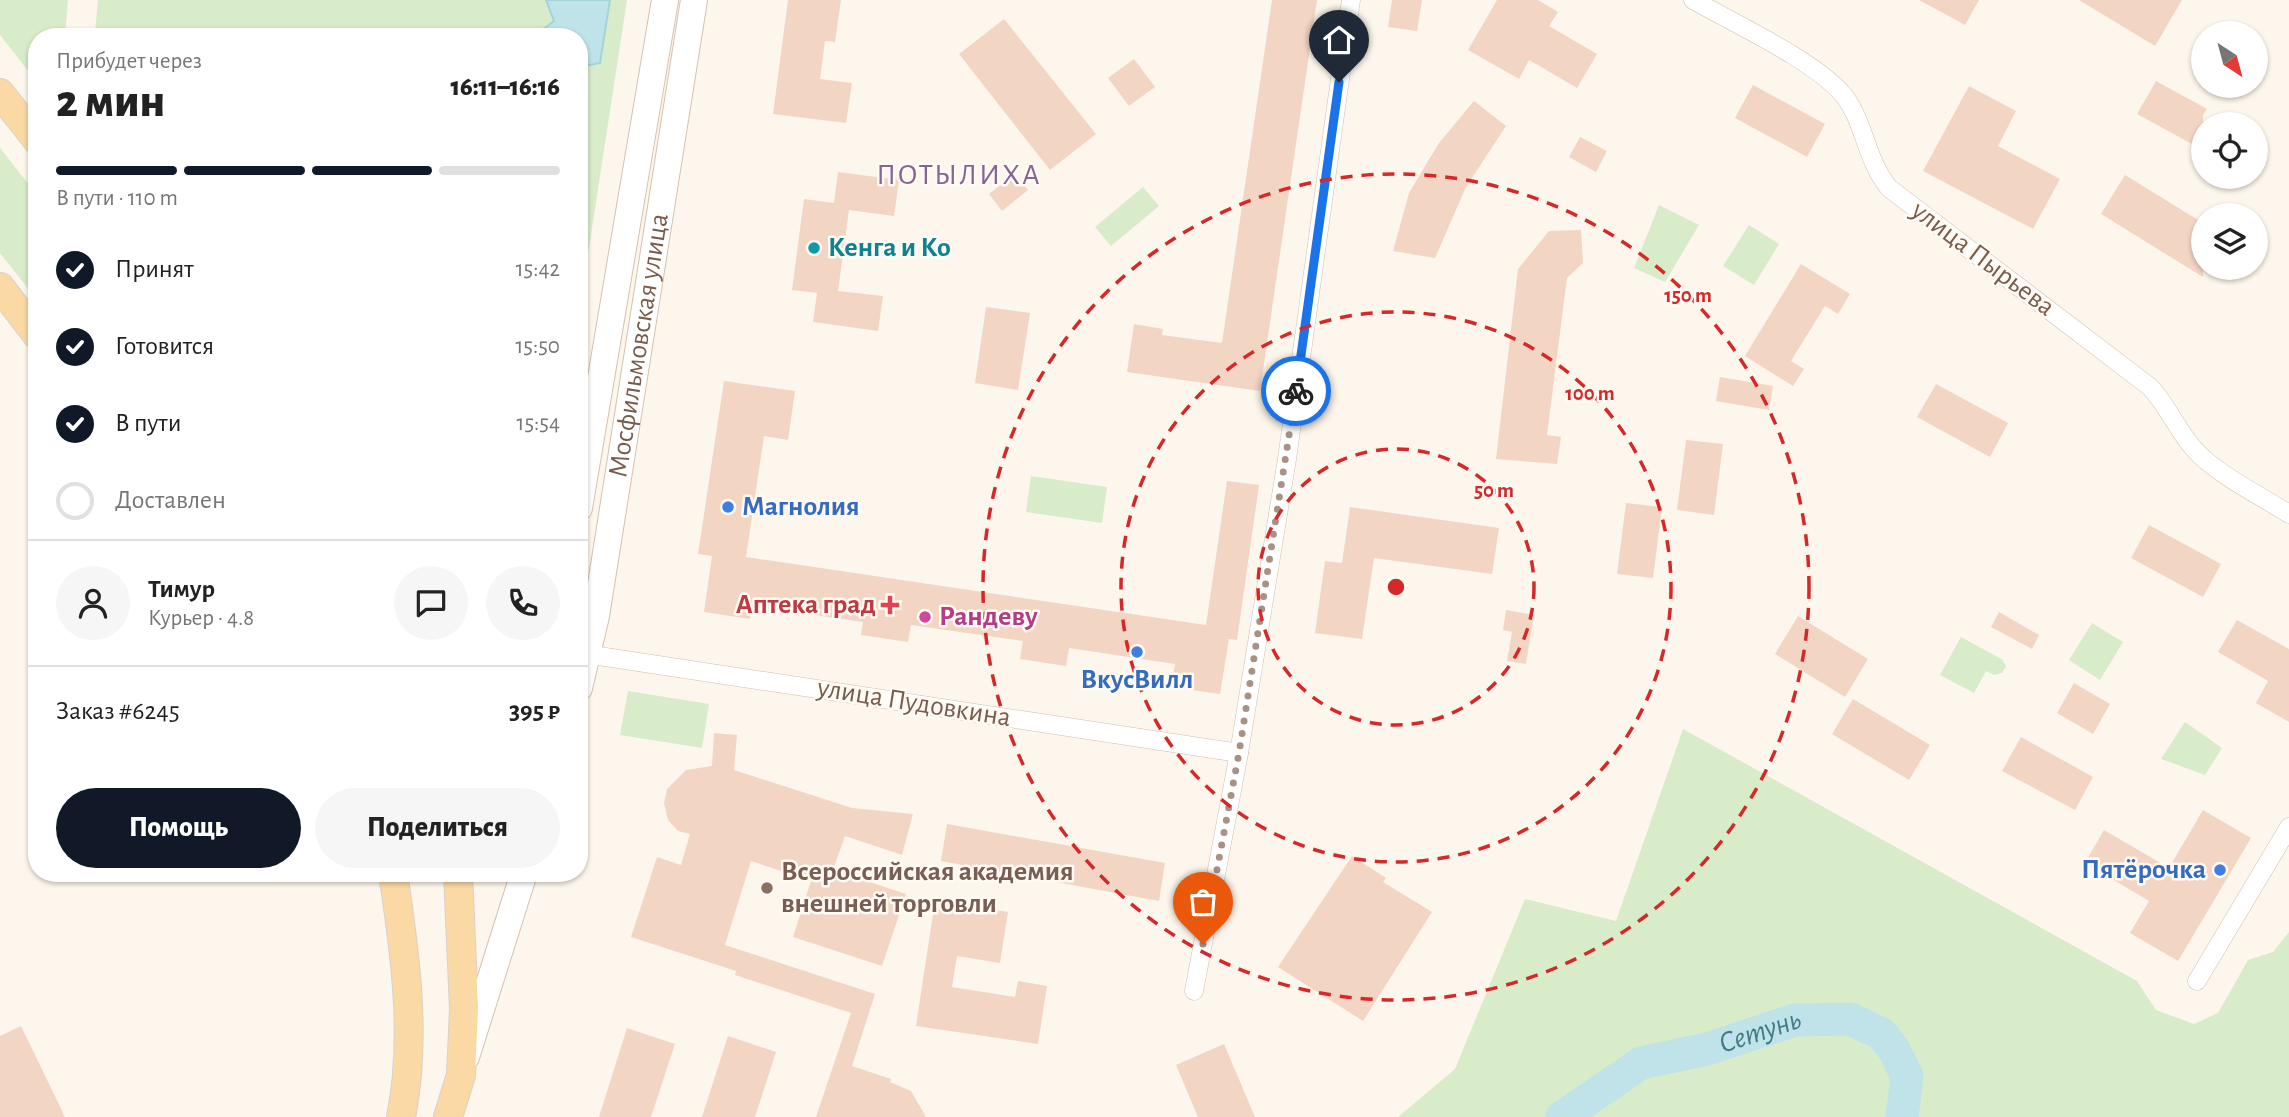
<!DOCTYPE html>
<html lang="ru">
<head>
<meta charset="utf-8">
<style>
  :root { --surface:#fff; --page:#f6f6f6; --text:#222; --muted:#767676; --line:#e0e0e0; --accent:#111827 }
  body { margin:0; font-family:"Alegreya Sans",sans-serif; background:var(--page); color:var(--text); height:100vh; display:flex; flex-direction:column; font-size:26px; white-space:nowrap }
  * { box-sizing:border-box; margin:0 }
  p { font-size:23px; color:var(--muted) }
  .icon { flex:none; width:38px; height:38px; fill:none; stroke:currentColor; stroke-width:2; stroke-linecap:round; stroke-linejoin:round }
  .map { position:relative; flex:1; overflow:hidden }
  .panel { position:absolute; left:28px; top:28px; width:560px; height:854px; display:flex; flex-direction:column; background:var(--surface); border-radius:28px; box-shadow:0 2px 5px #0004 }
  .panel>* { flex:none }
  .needle { width:46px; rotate:144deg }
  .fabs { position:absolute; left:2191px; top:21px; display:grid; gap:14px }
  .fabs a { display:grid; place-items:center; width:77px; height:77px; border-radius:50%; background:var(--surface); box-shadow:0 2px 5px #0004; font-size:35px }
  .pin { position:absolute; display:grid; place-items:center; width:60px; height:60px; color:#fff; margin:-72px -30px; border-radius:50% 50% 50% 0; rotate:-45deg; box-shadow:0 0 7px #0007 }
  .pin .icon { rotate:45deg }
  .courier { position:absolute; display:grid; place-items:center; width:70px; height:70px; margin:-35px; border:5px solid #1a73e8; border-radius:50%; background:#fff; color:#222; box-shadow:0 2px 9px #0007 }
  .headline em { font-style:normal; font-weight:800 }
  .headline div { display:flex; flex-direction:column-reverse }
  .headline { display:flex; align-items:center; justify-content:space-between; height:119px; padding:0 28px }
  h1 { font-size:46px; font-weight:800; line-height:52px }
  .bar { display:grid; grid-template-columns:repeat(4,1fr); gap:10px 7px; align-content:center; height:84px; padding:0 28px }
  .bar i { height:9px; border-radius:5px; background:var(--line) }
  .bar .on { background:var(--accent) }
  .bar p { grid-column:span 4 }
  .line { display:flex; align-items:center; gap:18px; padding:0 28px; border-top:2px solid var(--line) }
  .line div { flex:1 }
  .round { display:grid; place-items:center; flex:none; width:74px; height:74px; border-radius:37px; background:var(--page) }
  ol { padding:0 28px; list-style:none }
  li { display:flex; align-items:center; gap:21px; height:77px }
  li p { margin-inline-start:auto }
  li .icon { padding:7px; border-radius:50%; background:var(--accent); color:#fff; stroke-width:4 }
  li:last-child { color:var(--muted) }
  li i { width:38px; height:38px; border:4px solid var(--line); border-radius:50% }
  .cta { display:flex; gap:14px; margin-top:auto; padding:14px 28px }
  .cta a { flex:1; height:80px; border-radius:42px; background:var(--accent); color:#fff; font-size:28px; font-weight:800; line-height:80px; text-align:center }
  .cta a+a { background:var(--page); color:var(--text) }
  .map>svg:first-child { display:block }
  .green { fill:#d8ecc9 }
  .water { fill:#bfe3e8; stroke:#a5d3da; stroke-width:2 }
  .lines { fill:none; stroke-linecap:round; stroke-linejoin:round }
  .river { stroke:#bfe3e8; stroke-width:33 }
  .building { fill:#f3d5c3 }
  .street-casing { stroke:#d1beb0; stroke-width:19 }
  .secondary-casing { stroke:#d6c0b0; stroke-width:28 }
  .primary-casing { stroke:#dad1cd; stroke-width:30 }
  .street { stroke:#fff; stroke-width:18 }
  .secondary { stroke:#fff; stroke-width:26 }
  .primary { stroke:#fbd9a5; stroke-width:28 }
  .done { stroke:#a89285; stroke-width:7; stroke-dasharray:0 12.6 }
  .route { stroke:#1a73e8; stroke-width:9 }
  .ring { fill:none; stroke:#d62828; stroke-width:3.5; stroke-dasharray:12 9 }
  .culture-dot { fill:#0f9aa8; stroke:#fffaf3; stroke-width:2.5 }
  .shop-dot { fill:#3f7fe0; stroke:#fffaf3; stroke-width:2.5 }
  .health-dot { fill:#e0444e; stroke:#fffaf3; stroke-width:2.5 }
  .hotel-dot { fill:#d1479c; stroke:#fffaf3; stroke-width:2.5 }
  .education-dot { fill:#8d6e63; stroke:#fffaf3; stroke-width:2.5 }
  .labels { text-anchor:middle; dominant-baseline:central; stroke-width:5; stroke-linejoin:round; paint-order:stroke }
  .culture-label { font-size:28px; font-weight:bold; fill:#0d838f; stroke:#fffaf3; text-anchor:start }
  .street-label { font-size:28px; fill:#7a5c4d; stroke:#fffaf3 }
  .shop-label { font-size:28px; font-weight:bold; fill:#366cbe; stroke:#fffaf3; text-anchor:start }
  .health-label { font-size:28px; font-weight:bold; fill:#be3a42; stroke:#fffaf3; text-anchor:end }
  .hotel-label { font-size:28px; font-weight:bold; fill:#b23c85; stroke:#fffaf3; text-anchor:start }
  .education-label { font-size:28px; font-weight:bold; fill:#785e54; stroke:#fffaf3; text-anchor:start }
  .neighbourhood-label { font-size:30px; letter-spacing:2px; fill:#846695; stroke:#fffaf3 }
  .water-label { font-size:30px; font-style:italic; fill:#437c86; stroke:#fffaf3 }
  .centre { fill:#d62828; stroke:#fffaf3; stroke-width:3.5 }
  .ring-label { font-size:21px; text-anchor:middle; font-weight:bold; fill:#d62828; stroke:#fffaf3; stroke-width:5; stroke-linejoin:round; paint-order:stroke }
</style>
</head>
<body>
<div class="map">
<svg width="2289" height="1117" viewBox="0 0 2289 1117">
  <rect width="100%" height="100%" fill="#fdf6ec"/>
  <g class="green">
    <path d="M0 0H68L65 35 37 37V66L29 72 0 35Z"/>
    <path d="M98 0H546L554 21 533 37H109V34L95 33Z"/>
    <path d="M610 0H627L579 313V67L600 63Z"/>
    <path d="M0 148 37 195V300L0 253Z"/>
    <path d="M1143 187 1159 206 1111 246 1095 227Z"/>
    <path d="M1659 205 1699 225 1665 282 1634 268Z"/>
    <path d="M1749 225 1779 244 1754 285 1723 266Z"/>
    <path d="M1031 476 1107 487 1102 523 1026 512Z"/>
    <path d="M2092 623 2123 642 2100 680 2069 660Z"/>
    <path d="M1961 637 2003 660 2006 667 2002 673 1994 675 1986 671 1974 693 1940 675Z"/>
    <path d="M628 691 709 704 702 748 620 735Z"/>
    <path d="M2185 722 2222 748 2205 775 2161 759Z"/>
    <path d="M1683 729 2137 981 2156 1010 2194 1024 2218 1013 2248 960 2273 952 2289 932V1117H1398L1455 1069 1525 899 1616 921Z"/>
  </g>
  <path class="water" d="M546 0H610L600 63 579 67V37L552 33 546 37H533L554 21Z"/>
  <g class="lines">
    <path class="river" id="s1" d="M1562 1117 1641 1063 1707 1049 1795 1020 1850 1019 1882 1034 1894 1050 1907 1076 1902 1117"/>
  </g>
  <g class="building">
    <path d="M788 0H841L835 42 825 41 820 79 852 83 846 123 773 114Z"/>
    <path d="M1272 0H1317L1260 391 1127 372 1134 324 1163 329 1162 335 1222 343Z"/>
    <path d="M1392 0H1422L1417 31 1388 27Z"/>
    <path d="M1497 0H1538L1558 12 1549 26 1597 54 1577 88 1529 60 1519 79 1468 50Z"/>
    <path d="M1919 0H1979L1965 25Z"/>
    <path d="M2079 0H2182L2155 46Z"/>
    <path d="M1004 19 1096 134 1050 170 959 54Z"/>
    <path d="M1134 59 1155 87 1129 106 1108 78Z"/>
    <path d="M2156 81 2207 109 2203 115V150L2137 114Z"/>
    <path d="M1753 85 1825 124 1807 157 1735 118Z"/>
    <path d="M1969 86 2016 111 1998 146 2060 179 2033 229 1923 171Z"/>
    <path d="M1474 101 1506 126 1466 187 1435 258 1393 251 1409 193 1439 143Z"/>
    <path d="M1580 137 1607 151 1596 172 1569 157Z"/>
    <path d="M838 172 899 180 894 216 849 210 838 291 883 296 878 331 813 322 817 293 792 290 804 199 834 203Z"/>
    <path d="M1015 174 1028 190 1002 211 989 194Z"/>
    <path d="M2125 175 2203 223V277L2101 214Z"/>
    <path d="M1581 230 1583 263 1567 278 1547 435 1561 437 1557 464 1496 459 1518 269 1549 231Z"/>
    <path d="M1801 264 1850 294 1838 314 1825 306 1791 361 1804 369 1793 386 1745 356Z"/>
    <path d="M986 307 1030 313 1018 390 975 383Z"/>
    <path d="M1720 377 1773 386 1769 410 1716 401Z"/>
    <path d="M724 381 795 391 788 440 764 436 746 557 1206 625 1227 481 1259 485 1237 640 1229 639 1220 694 1171 687 1175 664 1069 648 1066 666 1020 659 1023 641 911 625 908 642 861 635 863 622 752 606 750 619 704 612 712 556 698 554Z"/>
    <path d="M1936 384 2008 423 1990 457 1917 417Z"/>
    <path d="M1686 440 1723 444 1714 515 1677 510Z"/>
    <path d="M1626 503 1662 507 1653 578 1617 574Z"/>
    <path d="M1350 507 1499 528 1492 574 1374 558 1362 639 1315 633 1325 561 1342 563Z"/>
    <path d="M2149 525 2221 564 2203 597 2131 558Z"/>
    <path d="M1506 610 1534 615 1526 664 1507 661 1512 632 1503 630Z"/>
    <path d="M1999 612 2039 635 2032 649 1991 627Z"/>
    <path d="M1798 616 1868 659 1845 697 1775 654Z"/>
    <path d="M2237 620 2289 649V722L2256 703 2268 681 2218 652Z"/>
    <path d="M2074 683 2110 704 2093 734 2057 713Z"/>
    <path d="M1853 699 1930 745 1909 780 1832 734Z"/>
    <path d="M714 733 737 735 734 770 852 808 913 814 902 855 845 836 833 870 906 894 882 966 793 937 811 881 751 861 725 945 875 994 852 1066 891 1079 890 1082 911 1091 926 1117H816L851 1013 735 975 736 971 631 937 657 857 681 865 690 834 678 831 668 820 664 803 667 789 686 770 712 766Z"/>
    <path d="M2021 737 2093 777 2075 810 2002 771Z"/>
    <path d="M2203 810 2251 838 2178 961 2130 933 2149 901 2085 863 2104 830 2169 868Z"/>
    <path d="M947 824 1165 863 1159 901 941 861Z"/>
    <path d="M1352 856 1386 878 1383 882 1432 912 1363 1021 1278 967Z"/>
    <path d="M935 901 1008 912 1000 963 957 956 952 987 1015 997 1018 981 1047 986 1038 1044 916 1026Z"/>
    <path d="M21 1026 65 1117H0V1036Z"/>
    <path d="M627 1028 675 1044 651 1117H599Z"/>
    <path d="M728 1036 776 1052 755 1117H702Z"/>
    <path d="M1224 1044 1255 1117H1198L1176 1065Z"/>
  </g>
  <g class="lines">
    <defs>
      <g id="street">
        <path d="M1693 0C1733 23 1818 62 1845 97 1865 124 1866 160 1889 188L2150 387C2168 406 2177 430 2194 449 2216 474 2261 496 2289 514"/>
        <path d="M579 653 1239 753"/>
        <path d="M2197 981 2289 827"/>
        <path d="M1194 991 1239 753 1287 459 1351 0"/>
      </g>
      <g id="secondary">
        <path d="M579 508 665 0"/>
        <path id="s2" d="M579 688 596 616 694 0"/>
        <path d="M466 1057 524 873"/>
      </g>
      <g id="primary">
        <path d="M0 93 37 140"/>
        <path d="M0 287 37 335"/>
        <path d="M393 873C405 952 417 1038 401 1117"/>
        <path d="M448 1117 461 1075 464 1009 458 873"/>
      </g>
    </defs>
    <use href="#street" class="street-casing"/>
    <use href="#secondary" class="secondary-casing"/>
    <use href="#primary" class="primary-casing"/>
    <use href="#street" class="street"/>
    <use href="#secondary" class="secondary"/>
    <use href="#primary" class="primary"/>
  </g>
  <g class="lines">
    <path class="done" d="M1203 944 1239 753 1296 391"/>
    <path class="route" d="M1296 391 1339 82"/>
  </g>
  <g class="ring">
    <circle cx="1396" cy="587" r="138"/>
    <circle cx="1396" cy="587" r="275"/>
    <circle cx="1396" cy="587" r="413"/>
  </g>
  <circle class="culture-dot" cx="814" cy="248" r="7"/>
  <g class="shop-dot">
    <circle cx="728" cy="507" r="7"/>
    <circle cx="1137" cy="652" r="7"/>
    <circle cx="2220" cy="870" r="7"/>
  </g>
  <path class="health-dot" d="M886.5 594.5h7v7h7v7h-7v7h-7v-7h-7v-7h7z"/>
  <circle class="hotel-dot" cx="925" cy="617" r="7"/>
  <circle class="education-dot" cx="767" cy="888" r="7"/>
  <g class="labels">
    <g class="culture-label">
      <text x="828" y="248">Кенга и Ко</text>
    </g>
    <g class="street-label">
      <text transform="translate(1983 259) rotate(37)">улица Пырьева</text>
      <text stroke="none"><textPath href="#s2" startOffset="348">Мосфильмовская улица</textPath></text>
      <text transform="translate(914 703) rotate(9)">улица Пудовкина</text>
    </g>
    <g class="shop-label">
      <text x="742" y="507">Магнолия</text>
      <text x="1137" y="680" text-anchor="middle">ВкусВилл</text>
      <text x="2206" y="870" text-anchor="end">Пятёрочка</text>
    </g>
    <g class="health-label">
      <text x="876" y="605">Аптека град</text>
    </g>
    <g class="hotel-label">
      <text x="939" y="617">Рандеву</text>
    </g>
    <g class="education-label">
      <text x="781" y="872">Всероссийская академия<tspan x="781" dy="32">внешней торговли</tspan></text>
    </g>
    <g class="neighbourhood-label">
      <text x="959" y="175">ПОТЫЛИХА</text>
    </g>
    <g class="water-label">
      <text stroke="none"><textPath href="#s1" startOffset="219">Сетунь</textPath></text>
    </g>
  </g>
  <circle cx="1396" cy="587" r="10" class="centre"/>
  <g class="ring-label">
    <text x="1688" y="302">150 m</text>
    <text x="1590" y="400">100 m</text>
    <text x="1494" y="497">50 m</text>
  </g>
</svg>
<div class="fabs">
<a><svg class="needle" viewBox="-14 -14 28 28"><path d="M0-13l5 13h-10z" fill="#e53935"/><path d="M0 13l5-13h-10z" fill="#767676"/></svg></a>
<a><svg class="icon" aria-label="locate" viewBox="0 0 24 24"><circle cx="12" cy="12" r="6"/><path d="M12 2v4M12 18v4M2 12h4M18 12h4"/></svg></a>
<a><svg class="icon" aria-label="layers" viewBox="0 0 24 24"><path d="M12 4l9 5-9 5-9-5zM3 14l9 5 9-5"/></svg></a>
</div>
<div class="pin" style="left:1203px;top:944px;background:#ea580c"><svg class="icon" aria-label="bag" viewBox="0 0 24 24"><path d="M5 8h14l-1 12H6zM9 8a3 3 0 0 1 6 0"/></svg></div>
<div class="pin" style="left:1339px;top:82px;background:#1f2937"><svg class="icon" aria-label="home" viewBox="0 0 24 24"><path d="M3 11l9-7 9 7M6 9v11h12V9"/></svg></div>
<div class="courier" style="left:1296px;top:391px"><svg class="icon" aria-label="bike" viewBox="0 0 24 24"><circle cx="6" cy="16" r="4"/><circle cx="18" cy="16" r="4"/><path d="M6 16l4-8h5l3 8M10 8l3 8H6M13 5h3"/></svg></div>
<section class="panel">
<div class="headline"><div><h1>2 мин</h1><p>Прибудет через</p></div><em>16:11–16:16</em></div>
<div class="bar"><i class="on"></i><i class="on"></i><i class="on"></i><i></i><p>В пути · 110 m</p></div>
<ol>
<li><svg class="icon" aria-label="check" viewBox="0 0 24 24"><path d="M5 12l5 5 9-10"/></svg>Принят<p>15:42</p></li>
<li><svg class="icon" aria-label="check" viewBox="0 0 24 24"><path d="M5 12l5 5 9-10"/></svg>Готовится<p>15:50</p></li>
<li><svg class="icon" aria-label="check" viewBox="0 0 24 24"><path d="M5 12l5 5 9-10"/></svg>В пути<p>15:54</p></li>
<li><i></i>Доставлен</li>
</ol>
<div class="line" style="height:126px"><a class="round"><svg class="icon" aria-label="person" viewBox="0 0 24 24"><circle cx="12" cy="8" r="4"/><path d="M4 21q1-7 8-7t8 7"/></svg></a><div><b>Тимур</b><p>Курьер · 4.8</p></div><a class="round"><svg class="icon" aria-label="chat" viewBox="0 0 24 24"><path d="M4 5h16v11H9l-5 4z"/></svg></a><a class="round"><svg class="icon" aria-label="phone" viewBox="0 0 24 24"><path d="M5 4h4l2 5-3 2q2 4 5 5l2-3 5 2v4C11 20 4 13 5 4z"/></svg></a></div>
<div class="line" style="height:91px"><div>Заказ #6245</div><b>395 ₽</b></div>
<div class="cta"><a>Помощь</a><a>Поделиться</a></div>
</section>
</div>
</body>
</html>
